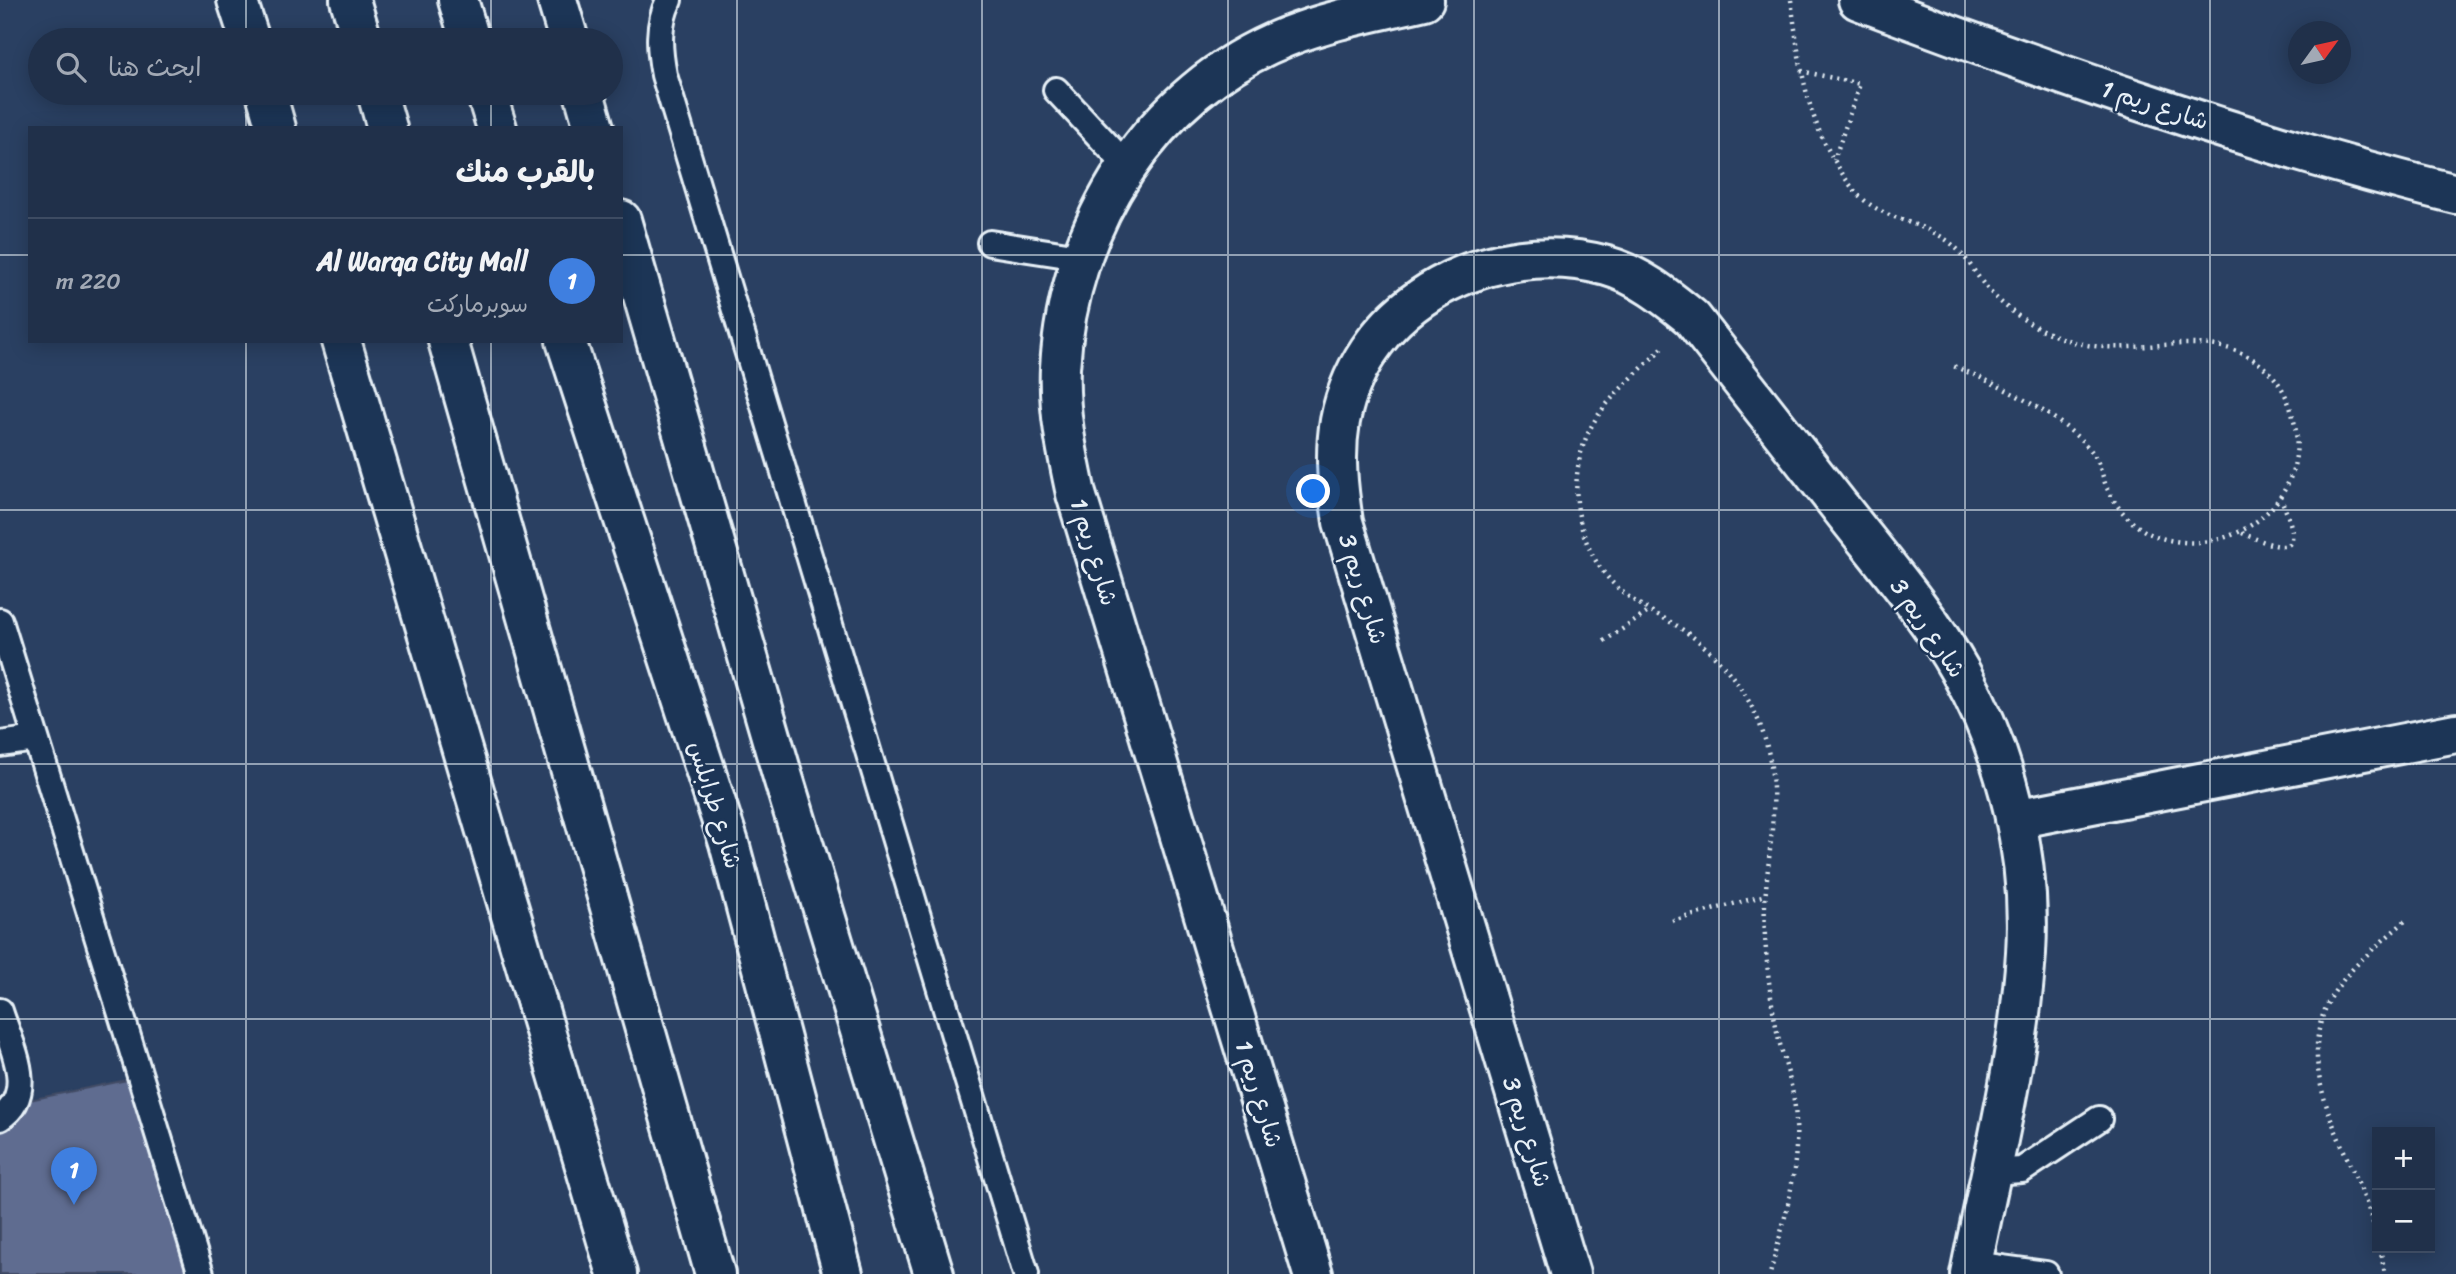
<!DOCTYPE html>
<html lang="ar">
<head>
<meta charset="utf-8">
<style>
  :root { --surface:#20304a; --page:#2d3c54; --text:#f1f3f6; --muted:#a2a9b5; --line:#3d4b62; --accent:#e69b98 }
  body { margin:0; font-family:Sriracha,"Playpen Sans Arabic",sans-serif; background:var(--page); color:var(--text); direction:rtl }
  .controls { position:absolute; right:21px; bottom:21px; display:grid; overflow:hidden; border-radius:0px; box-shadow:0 4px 18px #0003 }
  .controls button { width:63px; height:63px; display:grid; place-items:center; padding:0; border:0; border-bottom:2px solid var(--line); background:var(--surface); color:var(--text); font:35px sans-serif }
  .compass { position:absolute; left:2288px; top:21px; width:63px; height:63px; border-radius:50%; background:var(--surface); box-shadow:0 4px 18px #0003; rotate:57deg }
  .you { position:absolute; left:1314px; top:492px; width:24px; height:24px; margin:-18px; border:5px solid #fff; border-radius:50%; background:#1a73e8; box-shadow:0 0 0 10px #1a73e833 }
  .badge { display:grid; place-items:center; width:46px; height:46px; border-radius:50%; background:var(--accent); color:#fff; font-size:23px; font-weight:700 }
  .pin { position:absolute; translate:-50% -58px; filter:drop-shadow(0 2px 4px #0008) }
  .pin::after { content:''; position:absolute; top:37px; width:24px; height:21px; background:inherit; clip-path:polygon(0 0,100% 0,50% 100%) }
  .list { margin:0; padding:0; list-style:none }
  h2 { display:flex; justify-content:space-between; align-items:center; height:91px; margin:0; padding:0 28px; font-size:30px }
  h2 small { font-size:23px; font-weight:400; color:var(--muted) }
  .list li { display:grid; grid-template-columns:46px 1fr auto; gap:21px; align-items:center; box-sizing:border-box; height:126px; padding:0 28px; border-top:2px solid var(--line) }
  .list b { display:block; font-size:26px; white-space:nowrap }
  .list p { margin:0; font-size:23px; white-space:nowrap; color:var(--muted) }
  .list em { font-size:23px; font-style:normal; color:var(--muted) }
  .icon { flex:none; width:38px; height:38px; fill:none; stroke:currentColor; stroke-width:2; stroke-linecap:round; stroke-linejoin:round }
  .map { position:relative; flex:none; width:2456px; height:1274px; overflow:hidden; direction:ltr }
  .search { position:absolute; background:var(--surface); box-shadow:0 4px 18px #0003; left:28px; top:28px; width:595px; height:77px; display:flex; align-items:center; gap:18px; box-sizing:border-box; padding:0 24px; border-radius:38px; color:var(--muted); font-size:26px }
  .panel { position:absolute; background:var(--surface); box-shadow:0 4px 18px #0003; left:28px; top:126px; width:595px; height:217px; border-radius:0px; direction:rtl }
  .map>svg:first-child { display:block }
</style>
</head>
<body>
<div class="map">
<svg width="2456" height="1274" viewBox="0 0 2456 1274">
  <rect width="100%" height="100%" fill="#2a4062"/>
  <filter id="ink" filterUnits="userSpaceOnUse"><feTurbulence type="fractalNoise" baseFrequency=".0143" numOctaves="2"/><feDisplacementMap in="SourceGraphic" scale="14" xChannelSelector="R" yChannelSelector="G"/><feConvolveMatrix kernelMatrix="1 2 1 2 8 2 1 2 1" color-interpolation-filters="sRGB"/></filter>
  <g filter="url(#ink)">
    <path fill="#5e6c90" stroke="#424c65" stroke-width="2" d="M132,1079l58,195h-190v-168z"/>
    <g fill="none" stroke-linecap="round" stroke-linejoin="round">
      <defs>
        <path id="service" d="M669,0c-12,25 -10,49 -5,75l362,1199
          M1056,90l70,75
          M990,243l90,14
          M0,621l201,653
          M0,744l36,-5
          M0,1011c11,35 38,82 0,107
          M1990,1172l32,-2 77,-51
          M1972,1264l74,10"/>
        <path id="minor" d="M1858,0c196,74 395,144 598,194
          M2015,819l441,-86
          M1313,1274l-237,-780c-9,-42 -18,-84 -16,-126 8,-142 91,-277 226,-331 45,-18 92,-26 138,-37
          M1570,1274l-227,-752c-5,-34 -9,-66 -3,-101 23,-121 153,-186 267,-155 32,9 59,31 85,52 50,63 99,126 148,189 41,53 87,105 120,164 47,83 72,187 66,282 -7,108 -35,215 -56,321"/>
        <path id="motorway" d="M237,0l13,40
          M350,0l12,40
          M458,0l12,40
          M557,0l12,40
          M266,93l10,35
          M377,93l10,35
          M486,93l11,35
          M584,93l10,35
          M621,220l161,554 152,500
          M341,341l276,933
          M448,341l267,933
          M566,341l163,502 114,431"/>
      </defs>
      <use href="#service" stroke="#e8f1f8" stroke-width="30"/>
      <use href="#minor" stroke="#e8f1f8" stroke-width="44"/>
      <use href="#motorway" stroke="#e8f1f8" stroke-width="44"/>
      <path stroke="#e8f1f8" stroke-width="4.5" stroke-dasharray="2 5" stroke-linecap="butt" d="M1791,0c8,57 13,110 43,160 11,18 21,36 40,47 26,16 60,19 82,41 12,11 20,27 30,39 25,29 63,51 101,58 62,11 133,-23 183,28 12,12 19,28 23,44 22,81 -59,145 -135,120 -24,-8 -42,-29 -52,-51 -5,-14 -7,-27 -18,-39 -37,-38 -89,-62 -137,-82
        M1801,71l59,13 -26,76
        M1662,348c-21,22 -48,44 -65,69 -37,56 -23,141 32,180 17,13 37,21 54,33 35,23 67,63 80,103 24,73 -2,131 2,204 2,29 5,60 11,89 5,28 16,54 19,82 6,61 -10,108 -25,166
        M2242,533c48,21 63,21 39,-34
        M1604,641l46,-30
        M1672,921l94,-26
        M2377,1237c-19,-81 -99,-172 -37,-253 18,-24 43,-43 65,-63
        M2380,1248l5,26"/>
      <use href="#service" stroke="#1d3557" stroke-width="24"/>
      <use href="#minor" stroke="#1d3557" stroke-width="38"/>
      <use href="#motorway" stroke="#1d3557" stroke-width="38"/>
    </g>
  </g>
  <path fill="none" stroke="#e8f1f8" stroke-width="2" stroke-opacity="0.55" d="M246,0v40M491,0v40M737,0v1274M982,0v1274M1228,0v1274M1474,0v1274M1719,0v1274M1965,0v1274M2210,0v1274M246,93v35M491,93v35M0,255h30M621,255h1835M246,341v933M491,341v933M0,510h2456M0,764h2456M0,1019h2456"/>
  <g text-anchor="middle" stroke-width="5" stroke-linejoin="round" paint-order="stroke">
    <g font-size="24" fill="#e8f1f8" stroke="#1d3557">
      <text transform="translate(2155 105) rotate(18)" y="8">شارع ريم 1</text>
      <text transform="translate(1094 552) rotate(73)" y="8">شارع ريم 1</text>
      <text transform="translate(1363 589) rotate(73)" y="8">شارع ريم 3</text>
      <text transform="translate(1928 628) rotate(56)" y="8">شارع ريم 3</text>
      <text transform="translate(715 805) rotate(73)" y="8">شارع طرابلس</text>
      <text transform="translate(1259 1094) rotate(73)" y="8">شارع ريم 1</text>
      <text transform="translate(1527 1132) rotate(73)" y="8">شارع ريم 3</text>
    </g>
  </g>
</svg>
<div class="controls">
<button>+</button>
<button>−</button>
</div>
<svg class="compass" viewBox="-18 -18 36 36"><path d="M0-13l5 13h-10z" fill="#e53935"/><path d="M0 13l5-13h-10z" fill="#a2a9b5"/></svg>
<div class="you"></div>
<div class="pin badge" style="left:74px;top:1205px;background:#3f7fe0">1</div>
<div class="search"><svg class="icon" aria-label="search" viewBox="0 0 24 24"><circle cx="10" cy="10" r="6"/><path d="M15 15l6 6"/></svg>ابحث هنا</div>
<section class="panel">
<h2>بالقرب منك<small></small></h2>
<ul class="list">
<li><span class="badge" style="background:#3f7fe0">1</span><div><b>Al Warqa City Mall</b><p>سوبرماركت</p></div><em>220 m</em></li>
</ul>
</section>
</div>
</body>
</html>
